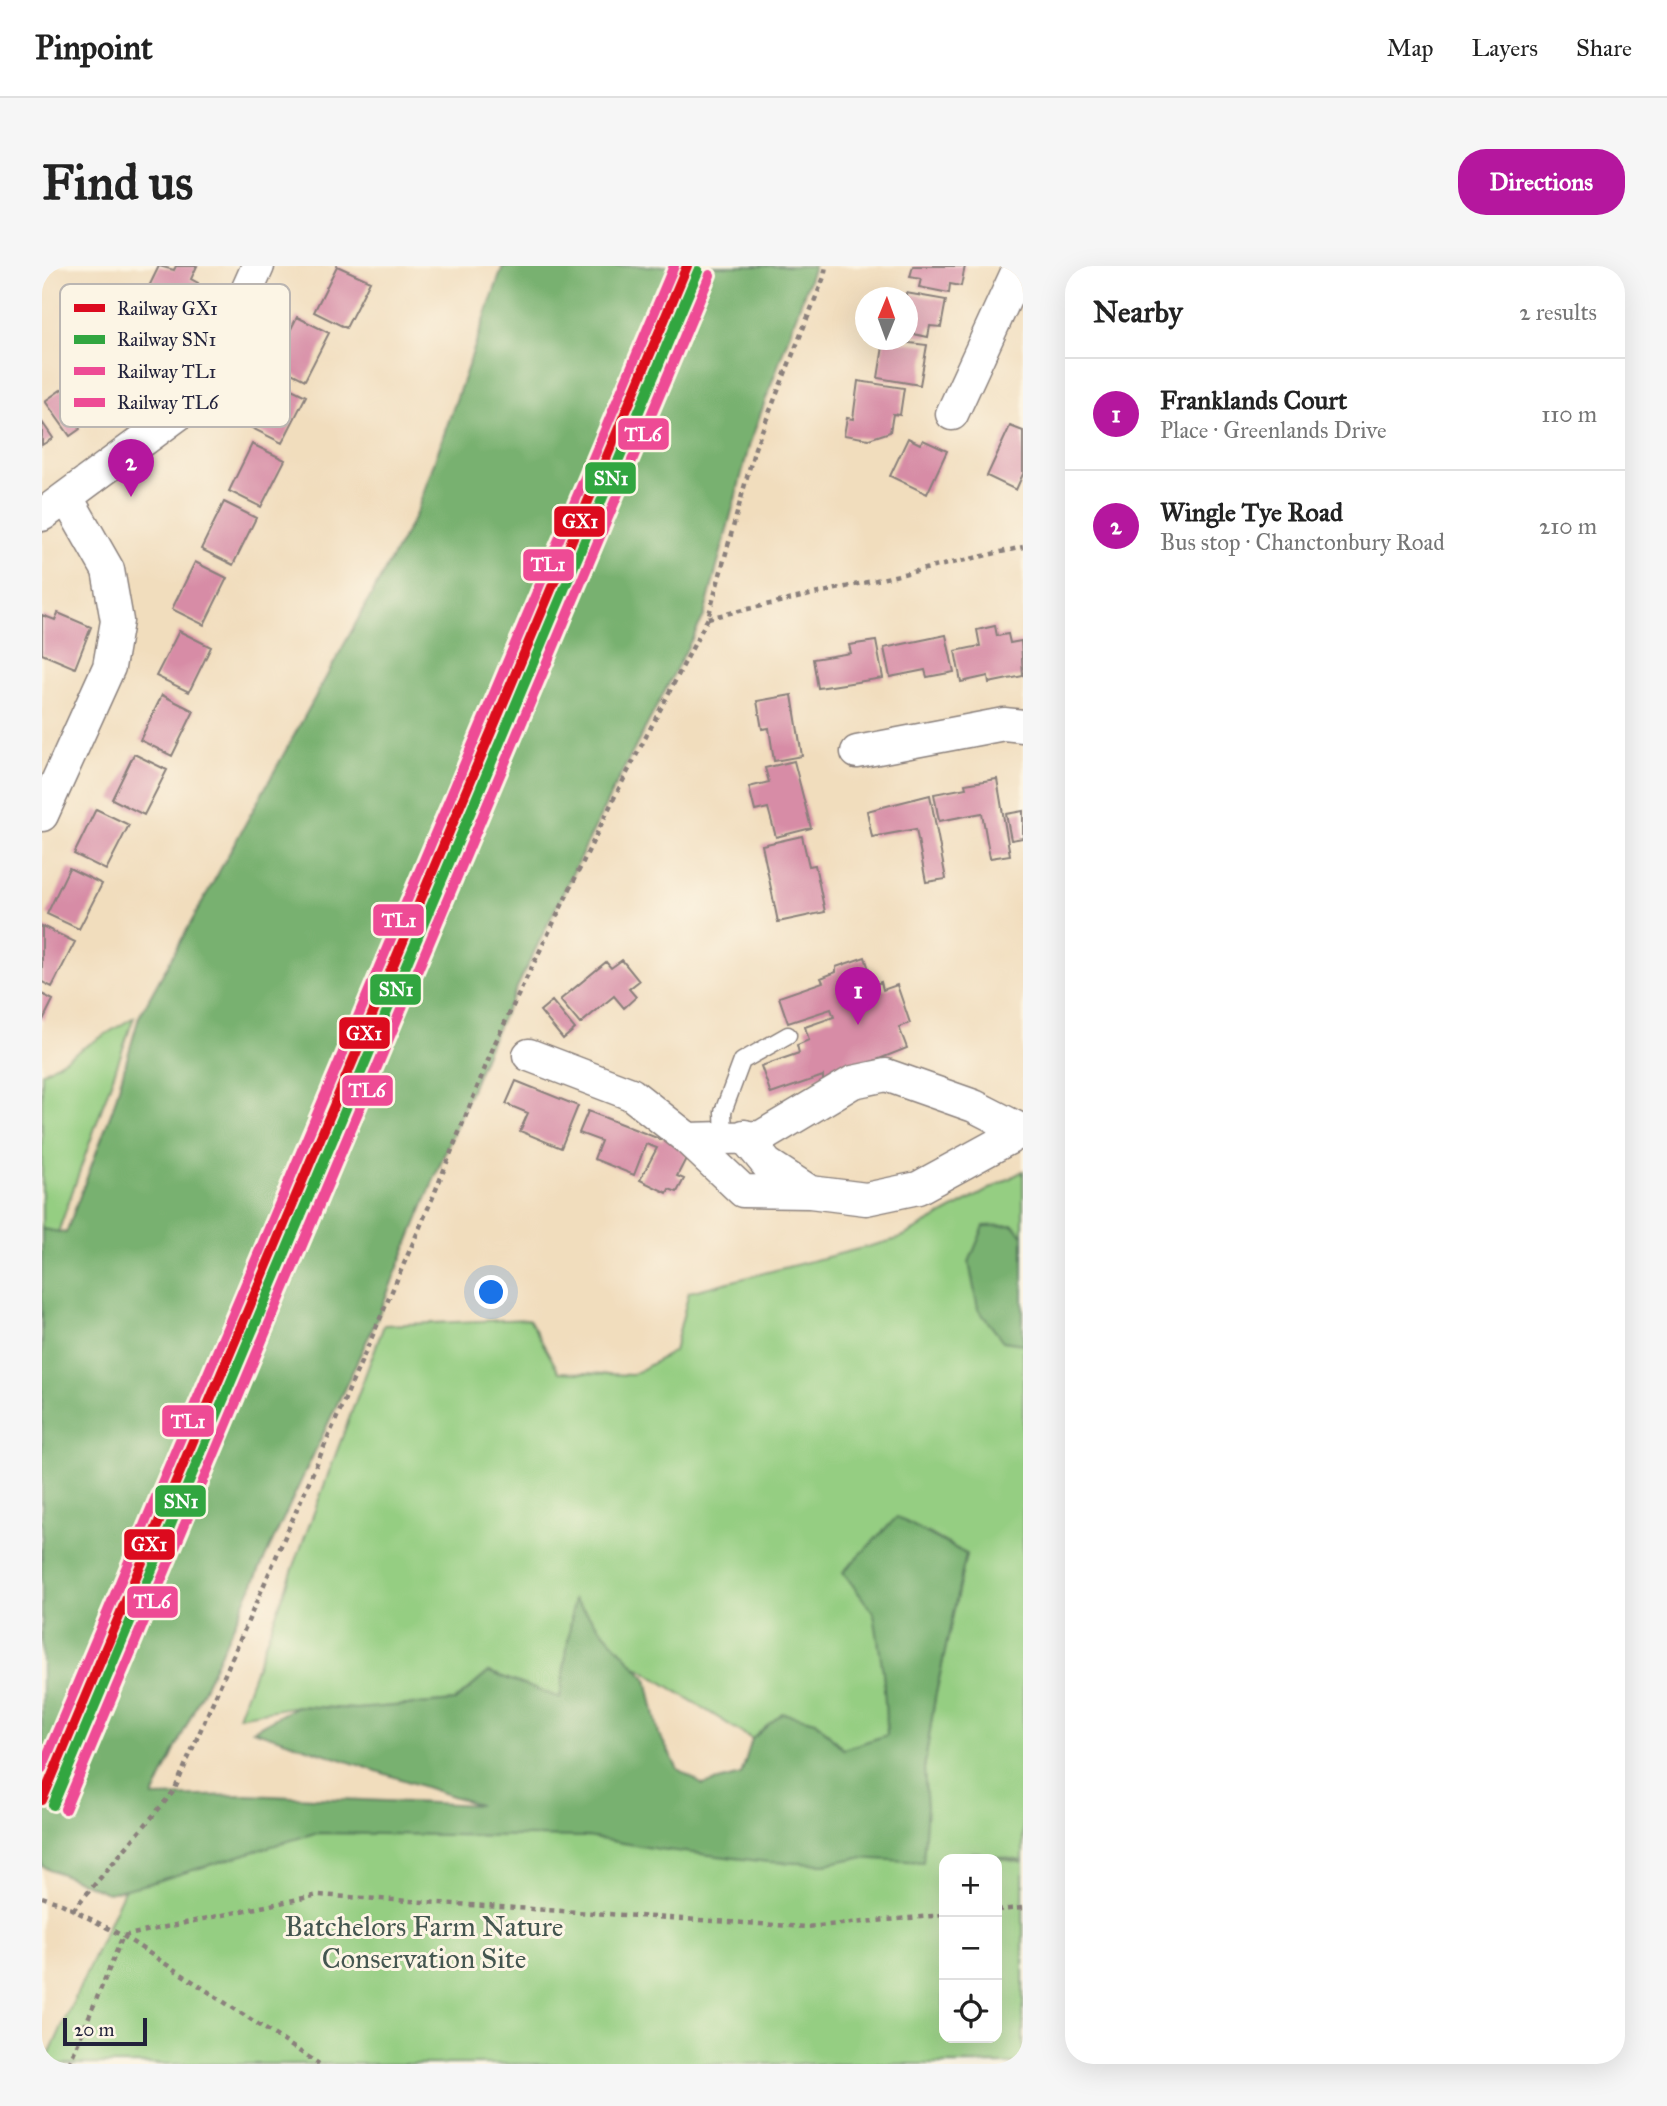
<!DOCTYPE html>
<html lang="en">
<head>
<meta charset="utf-8">
<style>
  :root { --surface:#fff; --page:#f6f6f6; --text:#222; --muted:#767676; --line:#e0e0e0; --accent:#b5179e }
  body { margin:0; font-family:"IM FELL Great Primer",serif; background:var(--page); color:var(--text) }
  .controls { position:absolute; right:21px; bottom:21px; display:grid; overflow:hidden; border-radius:14px; box-shadow:0 7px 28px #0002 }
  .controls button { width:63px; height:63px; display:grid; place-items:center; padding:0; border:0; border-bottom:2px solid var(--line); background:var(--surface); color:var(--text); font:35px sans-serif }
  .compass { position:absolute; left:813px; top:21px; width:63px; height:63px; border-radius:50%; background:var(--surface); box-shadow:0 7px 28px #0002; rotate:1deg }
  .scale { position:absolute; left:21px; bottom:18px; width:84px; box-sizing:border-box; padding-left:7px; border:4px solid #22223b; border-top:0; font-size:19px; line-height:24px; white-space:nowrap; color:#22223b; -webkit-text-stroke:5px #fcf5e5; paint-order:stroke }
  .you { position:absolute; left:450px; top:1027px; width:24px; height:24px; margin:-18px; border:5px solid #fff; border-radius:50%; background:#1a73e8; box-shadow:0 0 0 10px #1a73e833 }
  .badge { display:grid; place-items:center; width:46px; height:46px; border-radius:50%; background:var(--accent); color:#fff; font-size:23px; font-weight:700 }
  .pin { position:absolute; translate:-50% -58px; filter:drop-shadow(0 2px 4px #0008) }
  .pin::after { content:''; position:absolute; top:37px; width:24px; height:21px; background:inherit; clip-path:polygon(0 0,100% 0,50% 100%) }
  .list { margin:0; padding:0; list-style:none }
  h2 { display:flex; justify-content:space-between; align-items:center; height:91px; margin:0; padding:0 28px; font-size:30px }
  h2 small { font-size:23px; font-weight:400; color:var(--muted) }
  .list li { display:grid; grid-template-columns:46px 1fr auto; gap:21px; align-items:center; box-sizing:border-box; height:112px; padding:0 28px; border-top:2px solid var(--line) }
  .list b { display:block; font-size:26px; white-space:nowrap }
  .list p { margin:0; font-size:23px; white-space:nowrap; color:var(--muted) }
  .list em { font-size:23px; font-style:normal; color:var(--muted) }
  .icon { flex:none; width:38px; height:38px; fill:none; stroke:currentColor; stroke-width:2; stroke-linecap:round; stroke-linejoin:round }
  .map { position:relative; flex:none; width:981px; height:1798px; overflow:hidden; border-radius:28px }
  header { display:flex; align-items:center; gap:42px; box-sizing:border-box; height:98px; padding:0 35px; background:var(--surface); border-bottom:2px solid var(--line) }
  header strong { font-size:33px }
  nav { display:flex; gap:38px; margin-inline-start:auto; font-size:24px }
  .intro { display:flex; align-items:center; justify-content:space-between; box-sizing:border-box; height:168px; padding:0 42px }
  h1 { margin:0; font-size:49px }
  .button { padding:18px 32px; border-radius:28px; background:var(--accent); color:#fff; font-size:24px; font-weight:700 }
  main { display:flex; gap:42px; padding:0 42px }
  aside { flex:1; background:var(--surface); border-radius:28px; box-shadow:0 7px 28px #0002 }
  .map>svg:first-child { display:block }
</style>
</head>
<body>
<header>
<strong>Pinpoint</strong>
<nav><a>Map</a><a>Layers</a><a>Share</a></nav>
</header>
<div class="intro"><h1>Find us</h1><a class="button">Directions</a></div>
<main>
<div class="map">
<svg width="981" height="1798" viewBox="0 0 981 1798">
  <rect width="100%" height="100%" fill="#fcf5e5"/>
  <filter id="ink" filterUnits="userSpaceOnUse"><feTurbulence type="fractalNoise" baseFrequency=".0143" numOctaves="2"/><feDisplacementMap in="SourceGraphic" scale="14" xChannelSelector="R" yChannelSelector="G"/><feConvolveMatrix kernelMatrix="1 2 1 2 8 2 1 2 1" color-interpolation-filters="sRGB"/></filter>
  <filter id="wash" filterUnits="userSpaceOnUse"><feTurbulence type="fractalNoise" baseFrequency=".00686" numOctaves="4" result="noise"/><feDisplacementMap in="SourceGraphic" scale="28" xChannelSelector="R" yChannelSelector="G"/><feGaussianBlur stdDeviation="1.57" result="paint"/><feColorMatrix in="noise" values="0 0 0 0 0 0 0 0 0 0 0 0 0 0 0 0 0 1.4 0 .05"/><feComposite in="paint" operator="in"/></filter>
  <g filter="url(#wash)">
    <rect width="100%" height="100%" fill="#f1ddbd"/>
    <path fill="#95ce82" stroke="#5c785e" stroke-width="2" fill-rule="evenodd" d="M92,751l-92,261v-205z
      M981,905v690l-53,-9 53,11v201h-978l88,-194 179,-51 601,22 -286,-181 -53,-60 -14,99 -71,-27 -34,29 -99,8 -59,-3 -59,10 146,-391 145,-6 30,53 73,3 42,-24 15,-59 209,-53zM887,1267l37,21 -31,144 -20,131zM902,1593h53v179h-53z"/>
    <path fill="#78b170" stroke="#4d6a56" stroke-width="2" d="M461,0h311l-64,177 -46,173 -91,174 -123,253 -114,278 -223,476 93,-2 233,10 -226,-75 44,-24 59,3 99,-8 34,-29 71,26 14,-99 73,80 12,55 19,35 25,16 38,-10 11,-36 30,-26 34,8 27,28 44,-14 -4,-63 -9,-58 -31,-42 54,-55 69,37 -31,144 -11,71 3,38 -4,55 -67,-4 -31,6 -57,-2 -110,-13 -71,-12 -272,-4 -168,51 -39,9 -66,-27v-637l24,4 47,-125 26,-91 277,-503z
      M971,959l10,10v109l-20,-3 -25,-32 -9,-47 15,-36z"/>
    <g id="blocks">
      <path fill="#d78ca6" d="M117,0l15,4 2,-4h21l-6,13 7,4 -4,8 -5,-2 -13,26 5,3 -6,12 -38,-19z
        M295,0l33,15 -24,47 -32,-16z
        M871,0h52l-4,20 -11,-2 -1,9 -30,-6 2,-8 -11,-2z
        M864,27l40,7 -5,27 -11,-1 -2,11 -20,-4z
        M255,51l32,16 -24,47 -32,-16z
        M842,74l43,5 -7,40 -42,-7z
        M46,105l24,34 -9,7 -4,-5 -22,16 3,6 -10,7 -25,-35z
        M231,114l33,16 -24,47 -32,-16z
        M816,115l46,7 -4,27 -7,-1 -3,18 -21,7 -25,-4 3,-17 6,1z
        M0,156l11,16 -11,7z
        M968,160l13,5v43l-7,16 -29,-14z
        M866,172l12,6 3,-4 24,11 -20,43 -37,-18z
        M210,178l33,16 -24,47 -32,-16z
        M182,236l32,16 -23,47 -32,-16z
        M153,296l32,16 -23,47 -32,-16z
        M16,347l33,14 -16,41 -33,-14v-39l13,5z
        M953,360l2,10 11,-2 2,9 11,-2 2,35 -34,7 -1,-7 -27,6 -6,-31 25,-5 -3,-16z
        M137,365l32,16 -22,45 -33,-16z
        M904,369l8,37 -27,5 -2,-7 -35,7 -6,-29z
        M834,375l7,37 -65,10 -5,-29 38,-6 -2,-8z
        M120,429l32,16 -22,45 -32,-16z
        M750,429l10,61 -28,5 -5,-33 -7,1 -5,-28z
        M92,488l33,16 -23,45 -32,-16z
        M752,495l17,67 -35,9 -8,-29 -13,3 -6,-24 20,-5 -4,-14z
        M955,513l13,76 -20,3 -8,-45 -43,8 -5,-27 32,-6 -1,-4z
        M888,529l16,84 -20,3 -10,-53 -44,8 -5,-26z
        M54,543l33,16 -23,45 -32,-16z
        M981,545v27l-12,2 -5,-26z
        M760,570l7,30 6,-1 10,47 -47,10 -16,-77z
        M27,602l33,16 -23,45 -32,-15z
        M0,660l33,16 -23,45 -10,-5z
        M823,691l9,28 7,-3 2,8 14,-5 13,38 -11,4 8,21 -84,33v-5l-52,18 -10,-28 38,-13 -2,-8 12,-5 -4,-13 29,-10 -3,-8 -43,14 -9,-26 44,-15 -2,-4 15,-6v-5z
        M580,694l17,21 -10,8 7,8 -12,11 -10,-12 -34,28 -20,-24 46,-38 5,6z
        M0,728l11,6 -11,22z
        M510,735l23,28 -12,10 -23,-28z
        M474,815l62,25 -17,42 -41,-17 8,-18 -22,-9z
        M546,845l74,29 3,-5 26,14 -14,27 7,3 -7,13 -8,-3 -2,4 -27,-13 17,-32 -11,-4 -12,31 -40,-16 7,-18 -22,-8z"/>
    </g>
  </g>
  <g filter="url(#ink)">
    <use href="#blocks" fill-opacity="0" stroke="#8a807c" stroke-width="2"/>
    <g fill="none" stroke-linecap="round" stroke-linejoin="round">
      <defs>
        <path id="service" d="M682,871l-1,-25 19,-51 46,-26"/>
        <path id="minor" d="M910,148l68,-148
          M0,249l138,-102 27,-32 51,-115
          M815,486l147,-28 19,2
          M0,549l67,-148 8,-46 -9,-51 -41,-72
          M487,789l102,39 57,45 55,52 67,1 56,7 52,-11 104,-57
          M702,870l23,28 43,28
          M646,873l73,-2 92,-55 33,-7 88,31 49,25"/>
      </defs>
      <use href="#service" stroke="#8a807c" stroke-width="19"/>
      <use href="#minor" stroke="#8a807c" stroke-width="35"/>
      <path stroke="#8a807c" stroke-width="4.5" stroke-dasharray="5 5" stroke-linecap="butt" d="M666,352l315,-71
        M0,1631l20,7 61,32 196,128
        M31,1644l101,-119 259,-594 62,-154 120,-247 93,-178 47,-170 69,-171 2,-11
        M955,1644l26,-2
        M27,1798l54,-128 195,-41 488,32 138,-12"/>
      <use href="#service" stroke="#fff" stroke-width="16"/>
      <use href="#minor" stroke="#fff" stroke-width="32"/>
      <defs>
        <path id="rail-1" d="M0,1534l645,-1534"/>
        <path id="rail-2" d="M11,1539l645,-1534"/>
        <path id="rail-3" d="M0,1502l632,-1502"/>
        <path id="rail-4" d="M23,1543l645,-1534"/>
      </defs>
      <use href="#rail-1" stroke="#fcf5e5" stroke-width="16"/>
      <use href="#rail-2" stroke="#fcf5e5" stroke-width="16"/>
      <use href="#rail-3" stroke="#fcf5e5" stroke-width="16"/>
      <use href="#rail-4" stroke="#fcf5e5" stroke-width="16"/>
      <use href="#rail-1" stroke="#dc0a1e" stroke-width="10"/>
      <use href="#rail-2" stroke="#31a640" stroke-width="10"/>
      <use href="#rail-3" stroke="#ee4b95" stroke-width="10"/>
      <use href="#rail-4" stroke="#ee4b95" stroke-width="10"/>
    </g>
  </g>
  <g text-anchor="middle" stroke-width="6" stroke-linejoin="round" paint-order="stroke">
    <g font-size="28" fill="#445650" stroke="#fcf5e5">
      <text x="382" y="1670">Batchelors Farm Nature<tspan x="382" dy="32">Conservation Site</tspan></text>
    </g>
  </g>
  <rect x="18" y="18" width="230" height="143" rx="10" fill="#fcf5e5" stroke="#bbb6b2" stroke-width="2"/>
  <rect x="32" y="38" width="31" height="8" fill="#dc0a1e"/>
  <rect x="32" y="69" width="31" height="9" fill="#31a640"/>
  <rect x="32" y="101" width="31" height="8" fill="#ee4b95"/>
  <rect x="32" y="132" width="31" height="9" fill="#ee4b95"/>
  <g font-size="19" fill="#22223b">
    <text x="75" y="49">Railway GX1</text>
    <text x="75" y="80">Railway SN1</text>
    <text x="75" y="112">Railway TL1</text>
    <text x="75" y="143">Railway TL6</text>
  </g>
  <g stroke="#fcf5e5" stroke-width="2.5">
    <rect x="575" y="151" width="53" height="34" rx="7" fill="#ee4b95"/>
    <rect x="542" y="195" width="53" height="34" rx="7" fill="#31a640"/>
    <rect x="511" y="239" width="53" height="33" rx="7" fill="#dc0a1e"/>
    <rect x="480" y="282" width="53" height="34" rx="7" fill="#ee4b95"/>
    <rect x="330" y="637" width="53" height="34" rx="7" fill="#ee4b95"/>
    <rect x="327" y="707" width="53" height="33" rx="7" fill="#31a640"/>
    <rect x="296" y="750" width="53" height="34" rx="7" fill="#dc0a1e"/>
    <rect x="299" y="808" width="53" height="33" rx="7" fill="#ee4b95"/>
    <rect x="119" y="1138" width="54" height="34" rx="7" fill="#ee4b95"/>
    <rect x="112" y="1218" width="53" height="34" rx="7" fill="#31a640"/>
    <rect x="81" y="1262" width="53" height="33" rx="7" fill="#dc0a1e"/>
    <rect x="84" y="1319" width="53" height="34" rx="7" fill="#ee4b95"/>
  </g>
  <g font-size="19" text-anchor="middle" font-weight="bold" fill="#fff">
    <text x="601" y="175">TL6</text>
    <text x="569" y="219">SN1</text>
    <text x="538" y="262">GX1</text>
    <text x="506" y="305">TL1</text>
    <text x="357" y="661">TL1</text>
    <text x="354" y="730">SN1</text>
    <text x="322" y="774">GX1</text>
    <text x="325" y="831">TL6</text>
    <text x="146" y="1162">TL1</text>
    <text x="139" y="1242">SN1</text>
    <text x="107" y="1285">GX1</text>
    <text x="110" y="1342">TL6</text>
  </g>
</svg>
<div class="controls">
<button>+</button>
<button>−</button>
<button><svg class="icon" aria-label="locate" viewBox="0 0 24 24"><circle cx="12" cy="12" r="6"/><path d="M12 2v4M12 18v4M2 12h4M18 12h4"/></svg></button>
</div>
<svg class="compass" viewBox="-18 -18 36 36"><path d="M0-13l5 13h-10z" fill="#e53935"/><path d="M0 13l5-13h-10z" fill="#767676"/></svg>
<div class="scale">20 m</div>
<div class="you"></div>
<div class="pin badge" style="left:816px;top:759px">1</div>
<div class="pin badge" style="left:89px;top:231px">2</div>
</div>
<aside>
<h2>Nearby<small>2 results</small></h2>
<ul class="list">
<li><span class="badge">1</span><div><b>Franklands Court</b><p>Place · Greenlands Drive</p></div><em>110 m</em></li>
<li><span class="badge">2</span><div><b>Wingle Tye Road</b><p>Bus stop · Chanctonbury Road</p></div><em>210 m</em></li>
</ul>
</aside>
</main>
</body>
</html>
